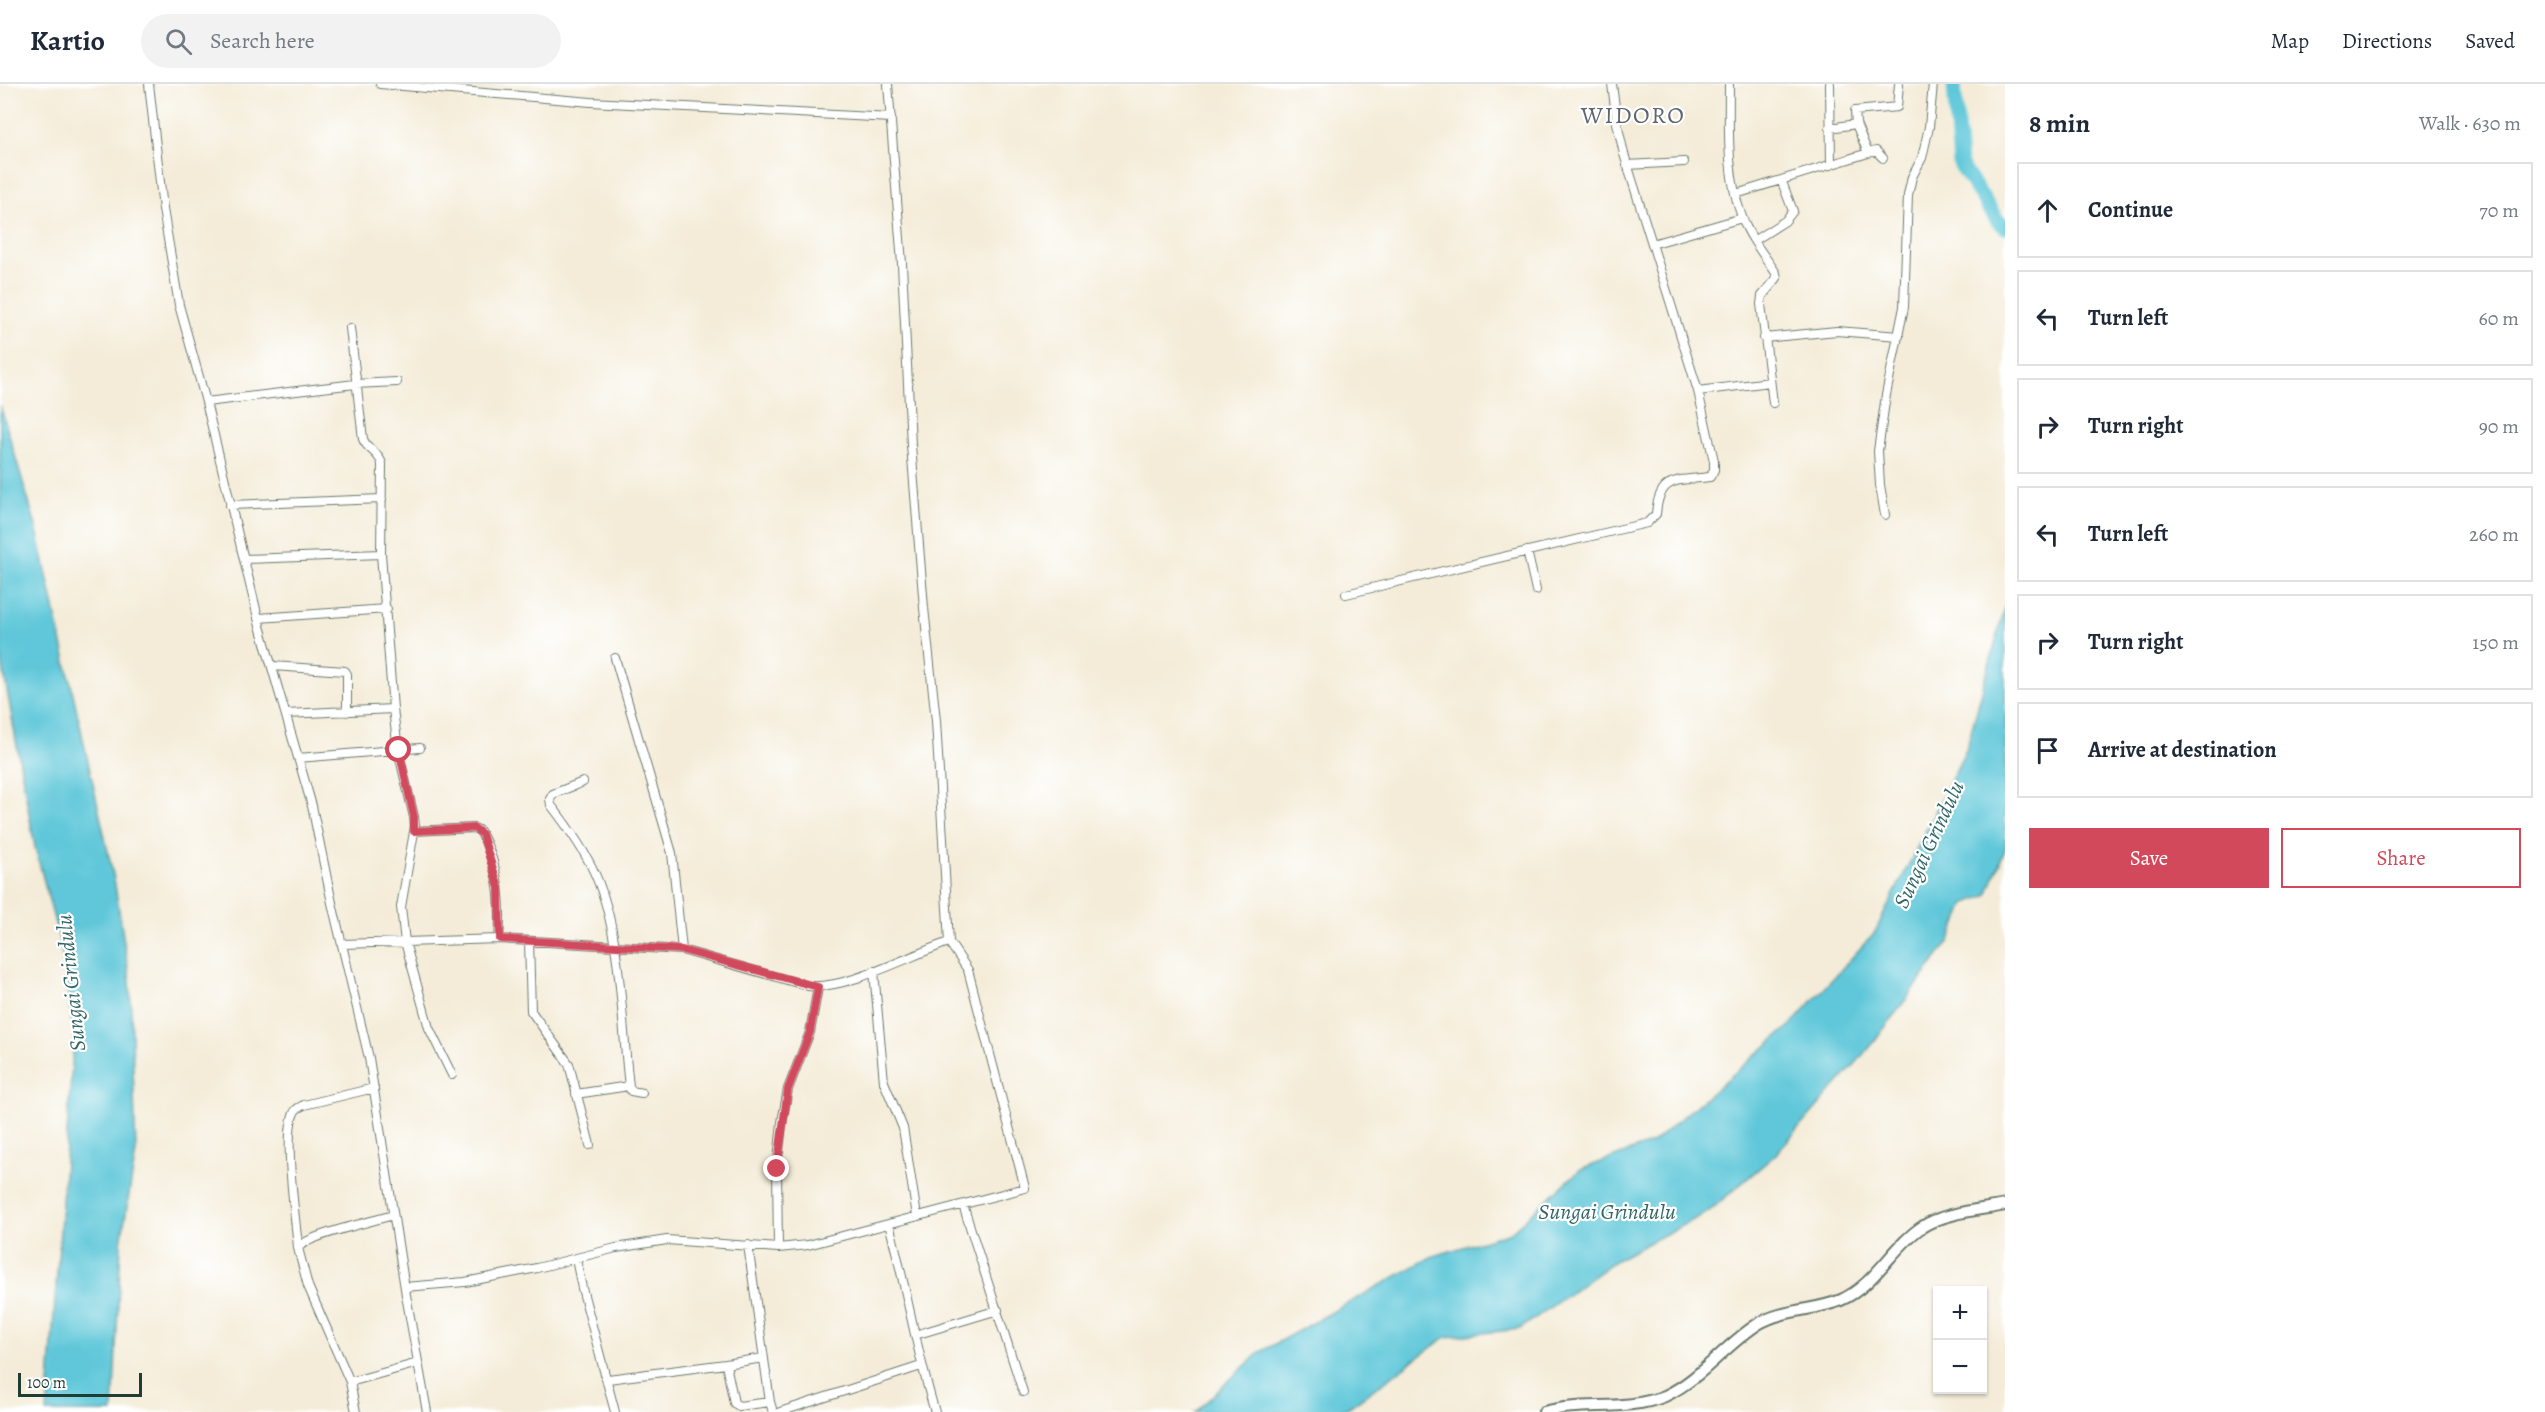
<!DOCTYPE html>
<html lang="en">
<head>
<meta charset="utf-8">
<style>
  :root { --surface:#fff; --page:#f2f2f3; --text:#1f2937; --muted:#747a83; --line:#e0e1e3; --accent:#d1495b }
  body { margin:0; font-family:Alegreya,serif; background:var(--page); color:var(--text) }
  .controls { position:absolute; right:18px; bottom:18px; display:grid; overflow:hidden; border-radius:0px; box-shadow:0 2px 4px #0004 }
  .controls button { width:54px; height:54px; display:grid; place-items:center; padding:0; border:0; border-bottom:2px solid var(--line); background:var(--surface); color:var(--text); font:30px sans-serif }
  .scale { position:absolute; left:18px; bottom:15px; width:124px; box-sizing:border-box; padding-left:6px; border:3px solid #1f3d34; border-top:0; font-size:16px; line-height:21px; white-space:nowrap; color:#1f3d34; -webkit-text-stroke:4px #fff; paint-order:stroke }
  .stop { position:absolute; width:18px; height:18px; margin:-14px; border:4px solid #d1495b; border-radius:50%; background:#fff }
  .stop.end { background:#d1495b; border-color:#fff; box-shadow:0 2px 6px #0008 }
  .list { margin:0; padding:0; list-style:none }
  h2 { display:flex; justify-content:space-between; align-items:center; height:78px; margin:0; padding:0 24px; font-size:26px }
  h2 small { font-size:20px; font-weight:400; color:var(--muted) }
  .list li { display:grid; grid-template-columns:39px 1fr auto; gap:18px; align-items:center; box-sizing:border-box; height:96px; margin:0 12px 12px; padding:0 12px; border:2px solid var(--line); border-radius:0px }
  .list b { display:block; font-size:22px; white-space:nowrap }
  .list em { font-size:20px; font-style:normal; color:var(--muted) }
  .actions { display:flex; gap:12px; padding:18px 24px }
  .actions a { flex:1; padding:14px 0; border:2px solid var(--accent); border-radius:0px; text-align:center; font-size:21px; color:var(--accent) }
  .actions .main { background:var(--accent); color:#fff }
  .icon { flex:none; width:33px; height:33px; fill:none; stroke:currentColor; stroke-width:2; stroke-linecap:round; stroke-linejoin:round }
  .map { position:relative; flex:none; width:2005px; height:1328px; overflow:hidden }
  header { display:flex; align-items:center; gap:36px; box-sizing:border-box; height:84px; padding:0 30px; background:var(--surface); border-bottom:2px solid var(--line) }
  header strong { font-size:28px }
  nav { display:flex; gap:33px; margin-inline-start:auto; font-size:21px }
  .search { width:420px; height:54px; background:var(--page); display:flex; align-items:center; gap:15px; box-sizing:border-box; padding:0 21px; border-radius:33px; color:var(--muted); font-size:22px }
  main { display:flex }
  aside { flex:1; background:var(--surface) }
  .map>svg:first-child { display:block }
</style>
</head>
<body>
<header>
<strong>Kartio</strong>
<div class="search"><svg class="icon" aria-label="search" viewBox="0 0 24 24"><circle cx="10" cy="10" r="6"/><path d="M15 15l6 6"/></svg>Search here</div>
<nav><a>Map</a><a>Directions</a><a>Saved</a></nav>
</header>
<main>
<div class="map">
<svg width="2005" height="1328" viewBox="0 0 2005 1328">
  <rect width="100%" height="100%" fill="#fff"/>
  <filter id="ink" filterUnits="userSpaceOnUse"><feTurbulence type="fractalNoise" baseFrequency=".0167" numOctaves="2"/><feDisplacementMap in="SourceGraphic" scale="12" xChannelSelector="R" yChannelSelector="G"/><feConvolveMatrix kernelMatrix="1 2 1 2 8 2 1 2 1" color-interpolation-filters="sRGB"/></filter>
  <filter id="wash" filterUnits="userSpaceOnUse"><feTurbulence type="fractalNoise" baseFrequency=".008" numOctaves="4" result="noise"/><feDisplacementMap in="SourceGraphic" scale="24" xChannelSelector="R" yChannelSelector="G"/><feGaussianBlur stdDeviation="1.35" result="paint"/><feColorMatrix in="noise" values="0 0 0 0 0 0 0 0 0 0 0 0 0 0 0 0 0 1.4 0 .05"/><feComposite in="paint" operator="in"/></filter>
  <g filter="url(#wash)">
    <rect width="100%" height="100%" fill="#f4ecd8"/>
    <path fill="#5ec7d9" stroke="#3e8286" stroke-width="1.5" d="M0,321l36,121 78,353 16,102 6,171 -15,91 -8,169h-66l27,-376 -13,-90 -26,-99 -35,-196z
      M2005,523v242l-18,46 -22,9 -16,38 -78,104 -96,109 -67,57 -92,48 -96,69 -74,8 -97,70 -12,5h-142l65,-60 171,-95 80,-25 69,-62 72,-27 138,-117 85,-94 91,-182z"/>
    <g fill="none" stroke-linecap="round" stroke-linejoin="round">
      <path stroke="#5ec7d9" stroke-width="15" d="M1954,0l6,80 37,56 8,7"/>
    </g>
  </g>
  <g filter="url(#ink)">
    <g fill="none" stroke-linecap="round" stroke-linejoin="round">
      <defs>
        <path id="street" d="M149,0l14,125 16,96 27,97 54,224 52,180 20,97 37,155 37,237 21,117
          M380,0l211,18 300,16
          M1729,0c0,43 -3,92 13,133 7,20 22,38 34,56l1,5 -15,18 -1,8 12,99
          M1830,0l1,81
          M1830,44l26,-4
          M1868,69l8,-2 7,7
          M1627,81l57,-3
          M1736,110l132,-41 -12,-29 -1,-13 42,-4 2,-23
          M1755,156l30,-19 8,-10 -11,-29
          M1652,160l90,-26
          M350,244l13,111c4,11 16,13 19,25l-1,90 12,155 5,41 16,67 1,9 -14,81 4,35 24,86 23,47
          M1764,254l73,-7 62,5
          M1698,307l72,-9
          M206,318l149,-18 42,-2
          M230,421l152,-6
          M1885,431l-5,-30 -2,-34 8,-56 18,-88 4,-112 4,-18 10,-19 7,-31 4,-43
          M1527,467l9,39
          M244,475l137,-5
          M1346,510l301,-71 9,-9c3,-39 22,-33 54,-37l4,-7v-9l-16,-70 -74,-237 -7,-31 -5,-39
          M259,534l128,-9
          M615,574l57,195 10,97
          M273,582l72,5 2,3v38
          M286,630l107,-5
          M298,674l122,-10
          M414,747l60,-3 6,3c19,33 22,72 19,108
          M529,857l2,70 38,53 21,81
          M342,860l157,-5 183,11 126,36c39,4 102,-31 141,-44
          M874,887l10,111 19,46 14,88
          M629,1002l2,5 11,2
          M576,1010l53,-8c-8,-66 -7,-152 -34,-212 -11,-25 -27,-47 -44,-69l-1,-6 3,-5 30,-12
          M963,1121l60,187
          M889,1140c17,62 27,126 46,188
          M748,1161l22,157 3,10
          M298,1164c-2,-28 -15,-113 -4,-135 2,-5 6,-6 10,-8l70,-17
          M778,1164l-1,-79 5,-47 6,-33 22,-57 8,-45
          M576,1175l6,29 33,124
          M405,1203l60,-5 72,-14 79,-20 51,-8 111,8 30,-3 217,-57 -57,-218 -19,-28 -13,-221 -12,-113 -13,-163 -9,-181 -14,-180
          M915,1251l83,-25
          M726,1280l37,-6
          M608,1295l118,-15 8,39 5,3 31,-4
          M350,1298l-42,-96 -10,-38c9,-13 77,-27 95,-33
          M356,1328l-6,-30 68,-19
          M780,1328l141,-46"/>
        <path id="secondary" d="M1544,1328c39,-11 82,0 121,-16 36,-17 60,-51 93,-72 25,-15 57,-13 83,-24 34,-15 52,-54 81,-73 20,-14 59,-17 83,-22"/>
      </defs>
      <use href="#street" stroke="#6a7a6d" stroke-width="10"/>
      <use href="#secondary" stroke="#6a7a6d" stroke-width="14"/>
      <use href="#street" stroke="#fff" stroke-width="8"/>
      <use href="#secondary" stroke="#fff" stroke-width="10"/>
    </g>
  </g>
  <g fill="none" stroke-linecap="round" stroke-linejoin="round" filter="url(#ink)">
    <path stroke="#d1495b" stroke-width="8" d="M399,666l15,67v14l60,-3 8,6 17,54 1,51 182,11 136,37 -8,45 -22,57 -11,80"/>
  </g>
  <g text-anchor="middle" stroke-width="4.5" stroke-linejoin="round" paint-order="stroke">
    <g font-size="22" font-style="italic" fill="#326666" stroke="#fff">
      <text transform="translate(1928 760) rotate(-65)" y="8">Sungai Grindulu</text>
      <text transform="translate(70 899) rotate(-96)" y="8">Sungai Grindulu</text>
      <text x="1607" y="1135">Sungai Grindulu</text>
    </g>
    <g font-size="24" letter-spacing="1.5" fill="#5e676e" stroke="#fff">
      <text x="1633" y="39">WIDORO</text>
    </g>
  </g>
</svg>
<div class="controls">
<button>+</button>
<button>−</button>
</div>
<div class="scale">100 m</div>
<div class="stop" style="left:399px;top:666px"></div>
<div class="stop end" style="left:777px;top:1085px"></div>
</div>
<aside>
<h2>8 min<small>Walk · 630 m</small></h2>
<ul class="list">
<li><svg class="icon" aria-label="ahead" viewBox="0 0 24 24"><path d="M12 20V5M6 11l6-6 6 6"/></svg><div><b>Continue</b></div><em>70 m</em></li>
<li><svg class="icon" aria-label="left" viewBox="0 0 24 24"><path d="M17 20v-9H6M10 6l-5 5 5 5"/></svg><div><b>Turn left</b></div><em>60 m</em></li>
<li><svg class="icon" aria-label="right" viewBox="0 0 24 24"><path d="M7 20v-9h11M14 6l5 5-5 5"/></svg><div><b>Turn right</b></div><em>90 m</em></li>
<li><svg class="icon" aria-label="left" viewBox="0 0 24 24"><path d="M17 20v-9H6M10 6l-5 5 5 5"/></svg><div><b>Turn left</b></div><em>260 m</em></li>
<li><svg class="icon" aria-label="right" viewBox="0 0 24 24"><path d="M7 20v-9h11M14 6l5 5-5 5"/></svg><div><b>Turn right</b></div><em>150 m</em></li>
<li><svg class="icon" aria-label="arrive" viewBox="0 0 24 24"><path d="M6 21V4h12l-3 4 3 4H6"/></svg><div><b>Arrive at destination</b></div></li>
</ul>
<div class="actions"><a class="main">Save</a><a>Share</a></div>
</aside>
</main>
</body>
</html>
